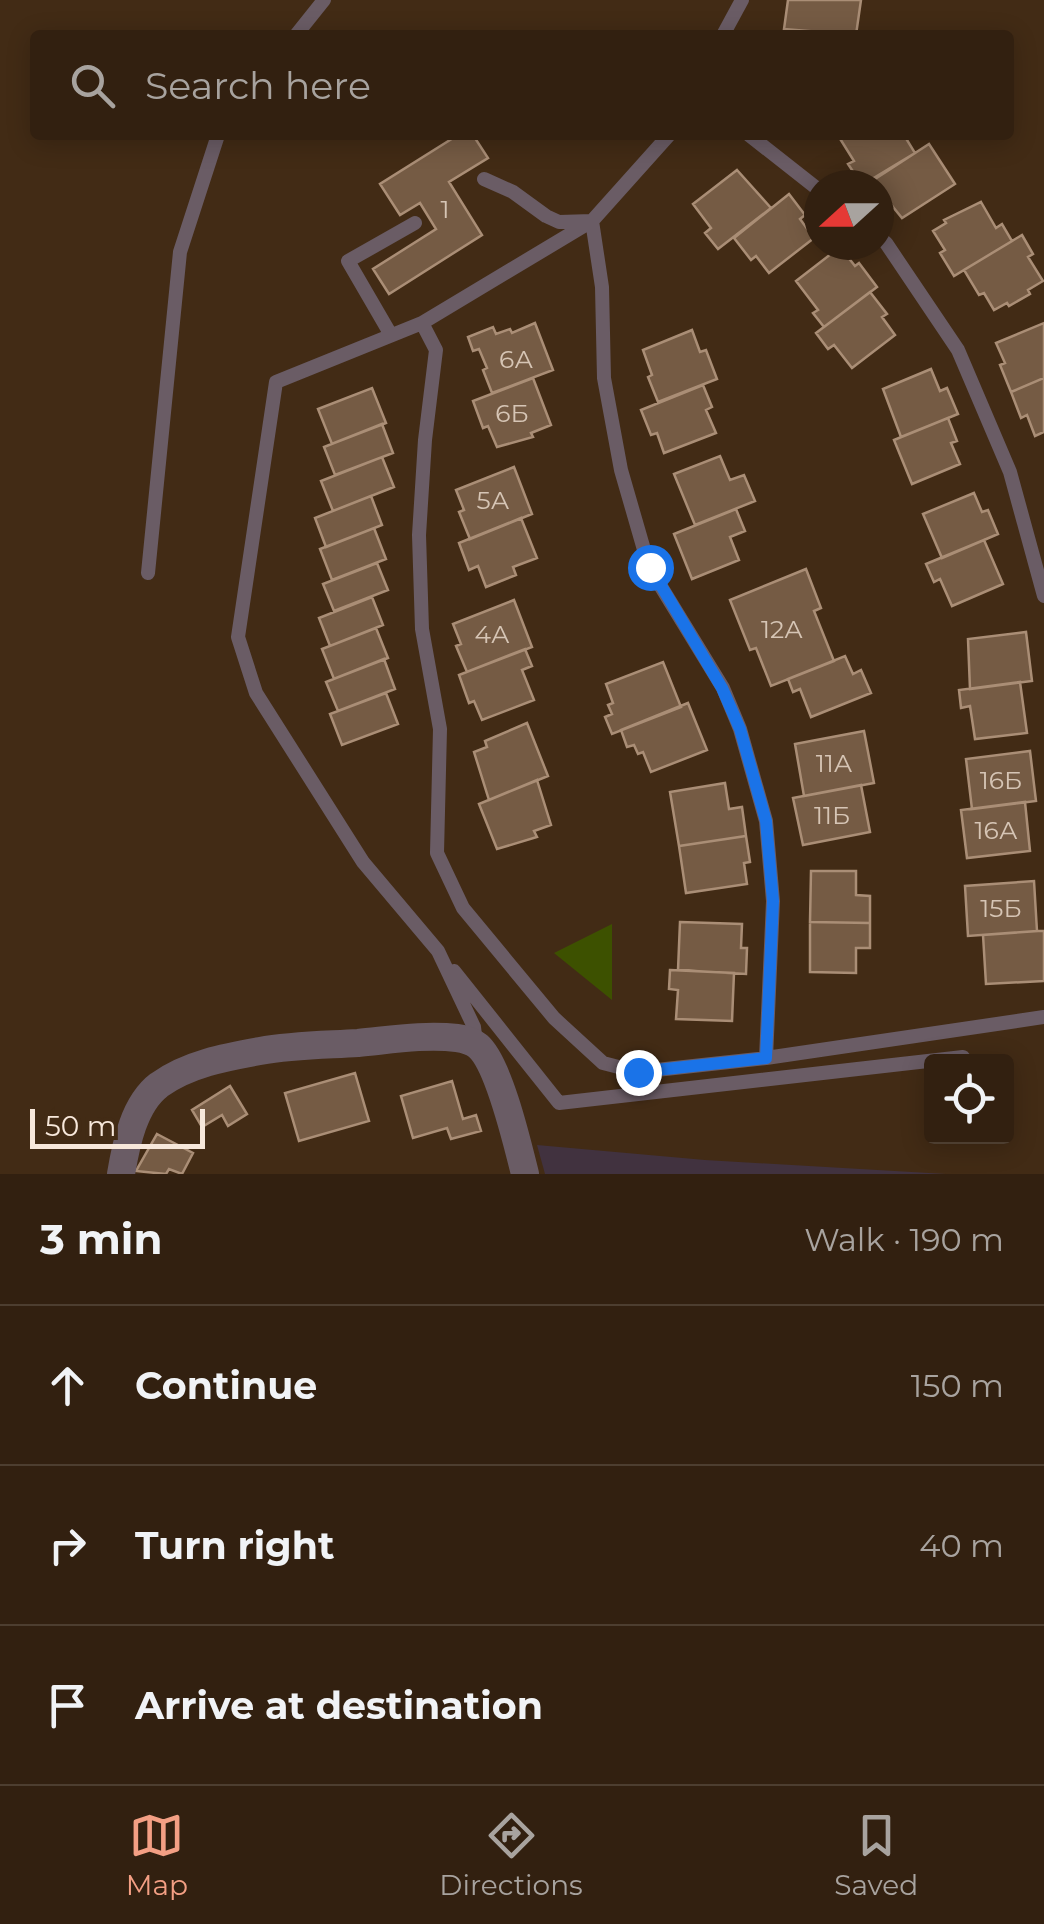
<!DOCTYPE html>
<html lang="en">
<head>
<meta charset="utf-8">
<style>
  :root { --surface:#322010; --page:#3a2819; --text:#f1f3f6; --muted:#a8a39f; --line:#4d3e30; --accent:#f39f84 }
  body { margin:0; font-family:Montserrat,sans-serif; background:var(--page); color:var(--text) }
  .controls { position:absolute; right:30px; bottom:30px; display:grid; overflow:hidden; border-radius:10px; box-shadow:0 5px 25px #0003 }
  .controls button { width:90px; height:90px; display:grid; place-items:center; padding:0; border:0; border-bottom:2px solid var(--line); background:var(--surface); color:var(--text); font:50px sans-serif }
  .compass { position:absolute; left:804px; top:170px; width:90px; height:90px; border-radius:50%; background:var(--surface); box-shadow:0 5px 25px #0003; rotate:249deg }
  .scale { position:absolute; left:30px; bottom:25px; width:175px; box-sizing:border-box; padding-left:10px; border:5px solid #f7e8db; border-top:0; font-size:28px; line-height:35px; white-space:nowrap; color:#f7e8db; -webkit-text-stroke:8px #422b15; paint-order:stroke }
  .stop { position:absolute; width:30px; height:30px; margin:-22px; border:8px solid #1a73e8; border-radius:50%; background:#fff }
  .stop.end { background:#1a73e8; border-color:#fff; box-shadow:0 2px 10px #0008 }
  .list { margin:0; padding:0; list-style:none }
  h2 { display:flex; justify-content:space-between; align-items:center; height:130px; margin:0; padding:0 40px; font-size:42px }
  h2 small { font-size:32px; font-weight:400; color:var(--muted) }
  .list li { display:grid; grid-template-columns:65px 1fr auto; gap:30px; align-items:center; box-sizing:border-box; height:160px; padding:0 40px; border-top:2px solid var(--line) }
  .list b { display:block; font-size:38px; white-space:nowrap }
  .list em { font-size:32px; font-style:normal; color:var(--muted) }
  .icon { flex:none; width:55px; height:55px; fill:none; stroke:currentColor; stroke-width:2; stroke-linecap:round; stroke-linejoin:round }
  .map { position:relative; flex:none; width:1044px; height:1174px; overflow:hidden }
  .search { position:absolute; background:var(--surface); box-shadow:0 5px 25px #0003; left:30px; right:30px; top:30px; height:110px; display:flex; align-items:center; gap:25px; box-sizing:border-box; padding:0 35px; border-radius:10px; color:var(--muted); font-size:38px }
  .sheet { height:610px; background:var(--surface) }
  nav { display:flex; justify-content:space-around; align-items:center; box-sizing:border-box; height:140px; border-top:2px solid var(--line); background:var(--surface); font-size:28px; color:var(--muted) }
  nav a { display:grid; justify-items:center; gap:5px }
  nav .on { color:var(--accent) }
  .map>svg:first-child { display:block }
</style>
</head>
<body>
<div class="map">
<svg width="1044" height="1174" viewBox="0 0 1044 1174">
  <rect width="100%" height="100%" fill="#422b15"/>
  <path fill="#41323f" d="M537,1145l168,15 241,14h-401z"/>
  <path fill="#3d5100" d="M612,924v76l-58,-47z"/>
  <path fill="#755b44" stroke="#aa8e76" stroke-width="2.5" d="M788,0h73l-5,35 -72,-6z
    M458,135h15l15,23 -39,24 33,53 -93,59 -16,-25 63,-40 -16,-26 -20,12 -20,-31z
    M842,135h62l11,18 -53,32 -14,-21 6,-3 -15,-24z
    M929,144l26,40 -53,34 -30,-37z
    M737,170l34,38 -53,41 -13,-16 6,-5 -18,-24z
    M789,194l16,21 -5,4 14,19 -45,35 -13,-17 -5,4 -17,-22z
    M981,202l15,26 6,-4 10,17 -58,35 -14,-23 5,-3 -12,-19 13,-8 -2,-3z
    M1022,235l11,19 -5,3 15,24 -15,9 2,4 -21,12 -2,-3 -13,7 -10,-17 -5,2 -15,-25z
    M840,247l15,19 4,-3 18,24 -53,40 -11,-14 5,-3 -22,-29z
    M870,292l17,22 -5,3 13,18 -43,33 -18,-23 -6,4 -12,-16z
    M535,323l18,47 -61,23 -9,-23 4,-2 -8,-19 -6,2 -5,-14 25,-10 3,7 14,-5 2,4z
    M1044,323v55l-33,14 -11,-27 5,-2 -9,-20z
    M692,330l8,22 6,-2 11,29 -59,23 -10,-25 4,-2 -9,-25z
    M931,369l9,22 7,-3 11,26 -57,23 -18,-48z
    M533,378l18,47 -20,8 2,4 -36,10 -9,-21 -5,2 -10,-27z
    M1044,378v54l-9,4 -8,-21 -6,3 -10,-26z
    M703,385l9,22 -6,3 10,23 -52,20 -7,-20 -6,2 -10,-25z
    M372,388l14,35 -54,21 -14,-35z
    M948,418l9,23 -6,2 9,21 -48,20 -18,-44z
    M382,424l11,29 -58,22 -11,-28z
    M720,456l10,24 14,-5 11,26 -60,24 -21,-51z
    M382,457l12,30 -61,24 -12,-30z
    M514,467l18,47 -62,25 -11,-27 5,-2 -8,-20z
    M974,493l8,19 6,-2 10,24 -56,24 -19,-44z
    M371,496l11,29 -56,22 -11,-29z
    M736,509l9,22 -15,6 9,23 -47,19 -18,-45z
    M521,518l16,40 -24,9 3,8 -30,12 -8,-21 -9,4 -10,-27z
    M374,528l12,31 -54,21 -12,-31z
    M984,540l19,44 -51,22 -12,-27 -6,3 -8,-18z
    M377,563l11,27 -54,21 -11,-27z
    M806,569l15,39 -7,3 20,50 -63,25 -15,-38 -6,2 -20,-50z
    M372,597l11,28 -53,21 -11,-28z
    M514,600l18,47 -65,25 -11,-26 5,-2 -8,-20z
    M376,628l12,30 -54,21 -12,-30z
    M1026,632l6,49 -62,8 -2,-50z
    M525,649l7,17 -10,4 12,30 -52,20 -8,-19 -5,2 -10,-28z
    M845,656l8,18 8,-4 10,23 -60,24 -11,-28 -7,3 -5,-13z
    M384,659l11,30 -57,22 -12,-29z
    M663,662l18,45 -69,27 -7,-17 7,-3 -4,-9 5,-2 -7,-19z
    M1020,682l7,51 -52,6 -5,-33 -9,2 -2,-18z
    M386,693l12,31 -56,21 -12,-31z
    M688,703l19,47 -56,22 -8,-20 -5,2 -4,-9 -7,2 -6,-17z
    M527,723l21,53 -59,24 -15,-48 13,-5 -2,-6z
    M864,731l10,52 -70,13 -9,-52z
    M1030,751l6,50 -64,8 -6,-50z
    M537,780l14,45 -17,6 3,6 -40,12 -18,-45z
    M725,783l4,26 13,-2 4,29 -67,10 -9,-54z
    M861,785l9,47 -67,13 -10,-47z
    M1025,802l5,49 -63,7 -6,-48z
    M746,836l4,26 -6,1 3,21 -61,9 -7,-47z
    M811,871h45v24l14,1v27l-60,-1z
    M1034,881l3,50 -69,5 -3,-50z
    M680,922l62,2 -1,24h6l-1,26 -68,-4z
    M810,922l60,1v25h-14v25l-46,-1z
    M1037,931h7v50l-58,3 -3,-49z
    M670,970l64,3 -2,48 -56,-2 2,-29 -9,-1z
    M355,1073l14,48 -70,20 -14,-48z
    M452,1081l11,38 13,-4 5,16 -30,8 -4,-11 -34,10 -12,-42z
    M230,1086l17,28 -19,12 -6,-11 -20,12 -10,-17z
    M157,1134l36,19 -11,21 -13,-5 -3,5 -30,-3z"/>
  <g fill="none" stroke-linecap="round" stroke-linejoin="round">
    <path stroke="#6a5c65" stroke-width="14" d="M296,35l28,-35
      M723,35l19,-35
      M749,135l70,55
      M484,179l29,13 33,24 13,6 33,-1 10,66 2,91 17,92 28,97 74,121 17,41 26,92 7,80 -7,157 278,-41
      M879,237l7,6 72,107 52,122 34,124
      M422,323l14,27 -11,90 -6,95 3,94 18,100 -3,124 26,55 91,110 49,45 35,9 128,-14
      M391,335l-43,-74 67,-38
      M148,573l32,-321 38,-117
      M454,971l105,132 404,-46
      M476,1043l-2,-16 -36,-76 -75,-89 -107,-169 -18,-56 38,-255 146,-59 170,-102 77,-86"/>
    <path stroke="#6a5c65" stroke-width="28" d="M121,1174c5,-30 13,-70 38,-89 29,-21 67,-28 101,-34 32,-6 66,-6 98,-8 32,-3 67,-9 99,-5 7,1 16,4 21,8 21,18 40,100 47,128"/>
  </g>
  <g fill="none" stroke-linecap="round" stroke-linejoin="round">
    <path stroke="#1a73e8" stroke-width="12" d="M638,1072l128,-14 7,-157 -7,-80 -26,-92 -18,-41 -72,-121"/>
  </g>
  <g text-anchor="middle" stroke-width="8" stroke-linejoin="round" paint-order="stroke">
    <g font-size="25" fill="#d6c5b5">
      <text x="445" y="218">1</text>
      <text x="516" y="368">6А</text>
      <text x="512" y="422">6Б</text>
      <text x="493" y="509">5А</text>
      <text x="782" y="638">12А</text>
      <text x="492" y="643">4А</text>
      <text x="834" y="772">11А</text>
      <text x="1001" y="789">16Б</text>
      <text x="832" y="824">11Б</text>
      <text x="996" y="839">16А</text>
      <text x="1001" y="917">15Б</text>
    </g>
  </g>
</svg>
<div class="controls">
<button><svg class="icon" aria-label="locate" viewBox="0 0 24 24"><circle cx="12" cy="12" r="6"/><path d="M12 2v4M12 18v4M2 12h4M18 12h4"/></svg></button>
</div>
<svg class="compass" viewBox="-18 -18 36 36"><path d="M0-13l5 13h-10z" fill="#e53935"/><path d="M0 13l5-13h-10z" fill="#a8a39f"/></svg>
<div class="scale">50 m</div>
<div class="stop" style="left:650px;top:567px"></div>
<div class="stop end" style="left:638px;top:1072px"></div>
<div class="search"><svg class="icon" aria-label="search" viewBox="0 0 24 24"><circle cx="10" cy="10" r="6"/><path d="M15 15l6 6"/></svg>Search here</div>
</div>
<section class="sheet">
<h2>3 min<small>Walk · 190 m</small></h2>
<ul class="list">
<li><svg class="icon" aria-label="ahead" viewBox="0 0 24 24"><path d="M12 20V5M6 11l6-6 6 6"/></svg><div><b>Continue</b></div><em>150 m</em></li>
<li><svg class="icon" aria-label="right" viewBox="0 0 24 24"><path d="M7 20v-9h11M14 6l5 5-5 5"/></svg><div><b>Turn right</b></div><em>40 m</em></li>
<li><svg class="icon" aria-label="arrive" viewBox="0 0 24 24"><path d="M6 21V4h12l-3 4 3 4H6"/></svg><div><b>Arrive at destination</b></div></li>
</ul>
</section>
<nav>
<a class="on"><svg class="icon" aria-label="map" viewBox="0 0 24 24"><path d="M3 6l6-2 6 2 6-2v14l-6 2-6-2-6 2zM9 4v14M15 6v14"/></svg>Map</a>
<a><svg class="icon" aria-label="directions" viewBox="0 0 24 24"><path d="M12 3l9 9-9 9-9-9zM9 14v-3h6M13 9l2 2-2 2"/></svg>Directions</a>
<a><svg class="icon" aria-label="saved" viewBox="0 0 24 24"><path d="M7 4h10v16l-5-4-5 4z"/></svg>Saved</a>
</nav>
</body>
</html>
